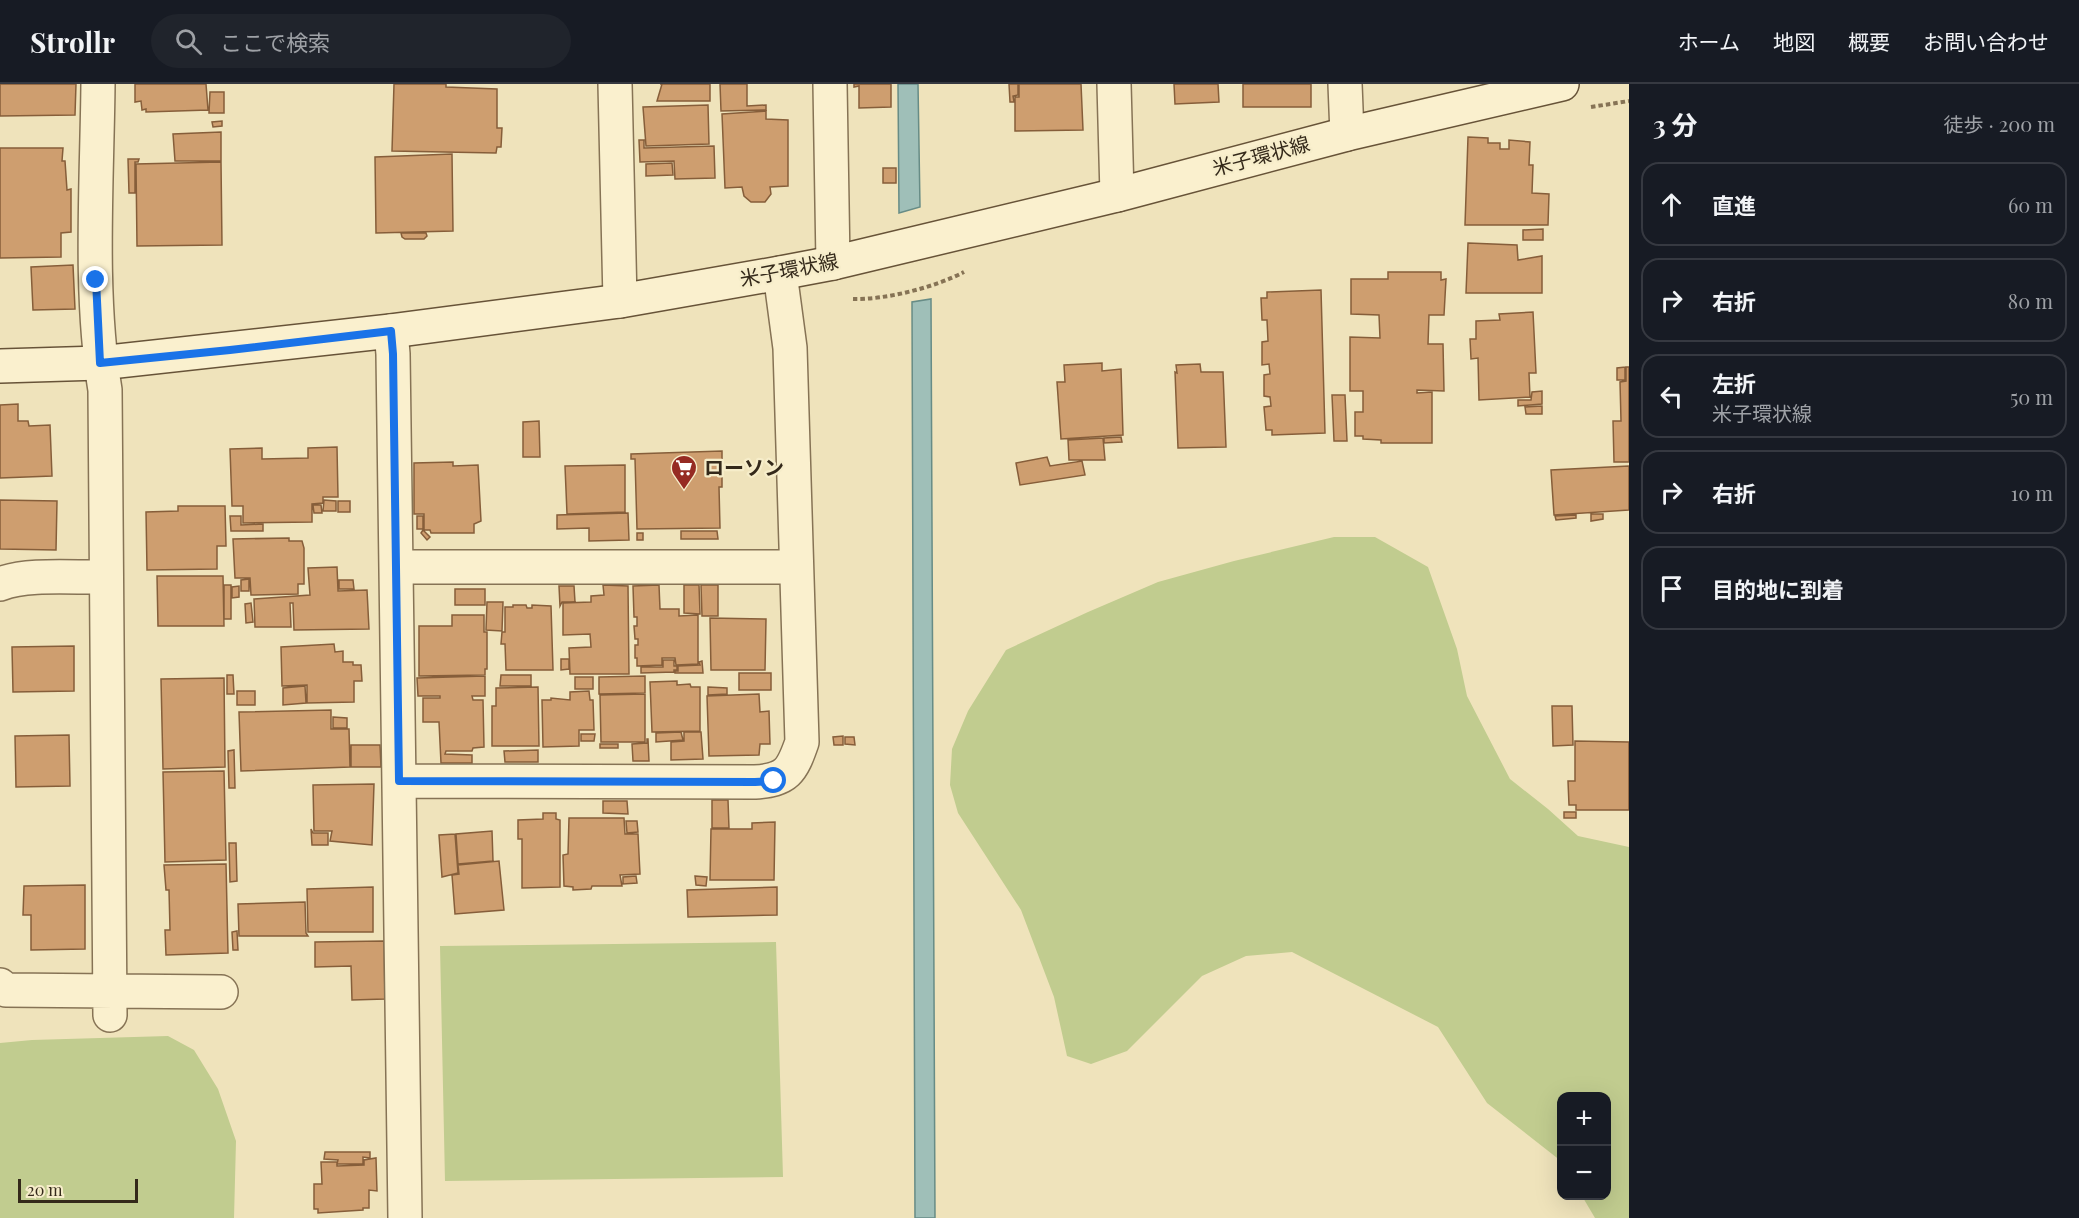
<!DOCTYPE html>
<html lang="ja">
<head>
<meta charset="utf-8">
<style>
  :root { --surface:#171b24; --page:#20242c; --text:#f1f3f6; --muted:#9ea1a6; --line:#363941 }
  body { margin:0; font-family:"Playfair Display","Noto Sans JP",serif; background:var(--page); color:var(--text) }
  .controls { position:absolute; right:18px; bottom:18px; display:grid; overflow:hidden; border-radius:12px; box-shadow:0 6px 24px #0002 }
  .controls button { width:54px; height:54px; display:grid; place-items:center; padding:0; border:0; border-bottom:2px solid var(--line); background:var(--surface); color:var(--text); font:30px sans-serif }
  .scale { position:absolute; left:18px; bottom:15px; width:120px; box-sizing:border-box; padding-left:6px; border:3px solid #34291a; border-top:0; font-size:16px; line-height:21px; white-space:nowrap; color:#34291a; -webkit-text-stroke:4px #f6edca; paint-order:stroke }
  .stop { position:absolute; width:18px; height:18px; margin:-14px; border:4px solid #1a73e8; border-radius:50%; background:#fff }
  .stop.end { background:#1a73e8; border-color:#fff; box-shadow:0 2px 6px #0008 }
  .list { margin:0; padding:0; list-style:none }
  h2 { display:flex; justify-content:space-between; align-items:center; height:78px; margin:0; padding:0 24px; font-size:26px }
  h2 small { font-size:20px; font-weight:400; color:var(--muted) }
  .list li { display:grid; grid-template-columns:39px 1fr auto; gap:18px; align-items:center; box-sizing:border-box; height:84px; margin:0 12px 12px; padding:0 12px; border:2px solid var(--line); border-radius:18px }
  .list b { display:block; font-size:22px; white-space:nowrap }
  .list p { margin:0; font-size:20px; white-space:nowrap; color:var(--muted) }
  .list em { font-size:20px; font-style:normal; color:var(--muted) }
  .icon { flex:none; width:33px; height:33px; fill:none; stroke:currentColor; stroke-width:2; stroke-linecap:round; stroke-linejoin:round }
  .map { position:relative; flex:none; width:1629px; height:1134px; overflow:hidden }
  header { display:flex; align-items:center; gap:36px; box-sizing:border-box; height:84px; padding:0 30px; background:var(--surface); border-bottom:2px solid var(--line) }
  header strong { font-size:28px }
  nav { display:flex; gap:33px; margin-inline-start:auto; font-size:21px }
  .search { width:420px; height:54px; background:var(--page); display:flex; align-items:center; gap:15px; box-sizing:border-box; padding:0 21px; border-radius:33px; color:var(--muted); font-size:22px }
  main { display:flex }
  aside { flex:1; background:var(--surface) }
  .map>svg:first-child { display:block }
</style>
</head>
<body>
<header>
<strong>Strollr</strong>
<div class="search"><svg class="icon" aria-label="search" viewBox="0 0 24 24"><circle cx="10" cy="10" r="6"/><path d="M15 15l6 6"/></svg>ここで検索</div>
<nav><a>ホーム</a><a>地図</a><a>概要</a><a>お問い合わせ</a></nav>
</header>
<main>
<div class="map">
<svg width="1629" height="1134" viewBox="0 0 1629 1134">
  <rect width="100%" height="100%" fill="#efe3bb"/>
  <path fill="#c1cc8f" d="M1334,453h41l53,30 29,82 10,47 43,83 38,30 30,27 51,11v371h-34l-13,-22h24v-100h-44l-1,65 -74,-58 -49,-76 -146,-75 -46,4 -44,20 -75,75 -36,13 -24,-8 -13,-59 -33,-87 -63,-97 -8,-28 2,-36 16,-38 38,-61 82,-38 70,-30 76,-21z
    M776,858l7,235 -338,4 -5,-235z
    M168,952l26,14 24,39 18,52 -2,77h-234v-175l32,-3z"/>
  <path fill="#9fbfb8" stroke="#678c86" stroke-width="1.5" d="M898,0h20l2,123 -21,6z
    M931,215l4,919h-20l-3,-916z"/>
  <path fill="#ce9e6f" stroke="#865e3a" stroke-width="1.5" d="M0,0h76l-1,31 -75,1z
    M135,0h71l2,26 -62,2v-3l-4,1 -1,-9 -6,1z
    M394,0h52v3l51,2v39h5l-1,19h-4l-1,6 -104,-2z
    M660,0h50v17h-53l5,-17z
    M720,0h27v22l19,-1v5l-45,1z
    M854,0h37v23l-32,1v-22l-5,1z
    M1009,0h9v11l-5,1 1,6h-4z
    M1019,0h62l2,46 -68,1v-34h4z
    M1174,0h44l1,18 -44,2z
    M1243,0h68v23h-68z
    M210,8h14v21h-15z
    M708,21l1,39 -63,2 -3,-39z
    M766,27v8l22,1v66l-18,1 1,7 -6,8h-14l-7,-6 -2,-9 -17,1 -3,-74z
    M222,37v5l-9,1 -1,-5z
    M221,48v29h-46l-2,-27z
    M1468,53l20,1v5h12v6h9v-9l21,2 -1,23h4l-1,28 17,1 -1,31h-83z
    M639,56h5v8l70,-2 1,32 -40,1 -1,-18 -34,1z
    M0,64h63l-1,13h3l2,29 4,-1v43l-10,1v24l-61,1z
    M452,70l1,77 -77,2 -1,-76z
    M128,75h11l-1,3h-3v31h-6z
    M221,78l1,83 -85,1 -1,-82z
    M672,79l1,12 -27,1v-12z
    M883,84h13v15h-13z
    M1543,145v11h-20v-10z
    M401,149h25l1,3 -3,3h-19l-3,-2z
    M1468,159l49,2 1,15 24,-4v37h-76z
    M73,181l2,44 -42,1 -2,-43z
    M1388,188h53v8l5,-1 -2,36h-15l-1,29h15l1,47 -27,-1v3l15,-1v51h-51v-3l-18,-1v-3h-8v-24h8v-21h-13v-54l30,1 -1,-23 -28,-1v-35h37z
    M1321,206l4,143 -53,2v-5h-6l-2,-23 7,-1 -1,-9 -6,-1v-21l6,-1 -1,-10 -7,1v-23l6,-1 -1,-21h-5l-1,-22h6v-6z
    M1533,228l3,61h-7l1,24 -51,3 -1,-42 -7,1 -1,-20h6v-18l24,-1 -1,-6z
    M1102,279v8l19,-2 2,66 -62,4 -4,-57h8l-1,-17z
    M1200,280l1,8h22l3,75 -48,1 -3,-76 2,1 -1,-8z
    M1625,283v13h-8v-12z
    M1626,283h3v95h-15l-1,-41h8l-1,-39 6,-1z
    M1542,307v13l-24,2v-6h13l1,-8z
    M1332,311h13l2,46h-13z
    M18,320v17h10l1,5 21,-1 2,51 -52,2v-73z
    M1542,322v8h-16l-1,-7z
    M539,337l1,36h-17v-35z
    M1121,353l1,5 -18,1v-5z
    M1103,354l2,22h-36l-1,-20z
    M337,363l1,50h-15v6l-11,1v18l-69,1v-17h-11l-2,-57 32,-1v11l46,-1v-10z
    M722,367v36h-3l1,41 -83,1 -2,-70h-4v-5z
    M1047,373l3,9 32,-5 3,14 -65,10 -4,-22z
    M453,378v4l25,-1 3,56 -7,3v9h-43l-1,-3h-6v-16h-10v-51z
    M625,381v47l-58,2 -2,-48z
    M1629,382v44l-75,5 -3,-45z
    M0,416l57,1 -1,49 -56,-1z
    M324,416l12,1v10h-13z
    M338,417h12v11h-12z
    M313,421h8l1,8h-8z
    M178,422h47l1,40h-9v23l-70,1 -1,-58 32,-1z
    M628,429l1,27 -40,1v-13l-32,1v-14z
    M1591,430h12v5l-12,2z
    M1576,431v3l-20,2 -1,-4z
    M230,432h11v9l22,-1v7h-32z
    M417,432h6v13h-6z
    M423,446l7,7 -3,3 -6,-7z
    M681,447h36l1,8h-37z
    M637,449h6v7h-6z
    M289,454v3h13l2,7v36h-6v10l-47,1 -1,-17h-15l-2,-39z
    M337,483l1,24 29,-1 2,39 -75,1 -1,-27h-3l1,24h-36l-1,-28 56,-4 -2,-27z
    M157,492h66l1,50h-66z
    M249,495v12h-8v-11z
    M339,496h14l1,9h-15z
    M224,501h7v34h-7z
    M603,501l25,1 1,88h-59l-1,-26 22,-1 -1,-13 -27,1v-32l28,-1v-6l13,-1z
    M659,501l1,24h19v7l19,-1v49l-22,1 -1,-7h-13v7l-25,1v-8h-2v-13h3v-6h-3l-1,-13h3v-9h-3l-1,-31z
    M684,501h15l1,29 -16,-1z
    M701,501h17v31h-16z
    M239,502v11l-7,1v-11z
    M559,502h15l1,16h-13l-2,4z
    M455,505h30v16h-30z
    M487,518h16l-1,29 -16,-1z
    M251,519l2,19 -7,1 -1,-19z
    M513,521h13l1,3h5v-3l19,1 2,64h-47l-1,-26h-4l1,-12h3v-25h8z
    M452,531h32v17h3v37h-2v6l-66,1v-50h33z
    M710,534l56,1 -1,51h-54z
    M334,560l1,8 8,-1v11h10v3h8l1,16h-8v21l-47,1v-18l-25,1 -1,-39z
    M74,562v45l-61,1 -1,-45z
    M561,575h8v10l-8,1z
    M663,576h11v6h3v4h-3v2l-33,1v-6h22z
    M702,577l1,12h-28v-2h3v-5l22,-1 -1,-3z
    M739,589h32v17h-32z
    M227,591h6l1,19h-7z
    M501,591h30v11h-31z
    M485,592v20h-13l1,4h10l1,47 -11,1 -1,3h-26l-1,3 27,1v8h-31l-2,-41h-16v-24h17v-2h-22l-1,-18z
    M645,592v17l-46,1v-17z
    M575,593h18v12h-18z
    M224,594l1,89 -62,2 -2,-90z
    M677,597v4l13,-1 1,3h9v44l-48,1 -2,-50z
    M305,602l1,17 -23,2v-17z
    M538,603l1,59h-47v-40h4v-18z
    M708,603l19,1v6l-19,1z
    M237,607h18v14h-18z
    M589,607l1,9h3l1,30h-15v16l-36,1 -1,-47h9v-2l19,2v-8z
    M645,610v48h-44l-1,-47z
    M759,610l1,18 9,-1 1,33h-10l-1,11 -50,1 -2,-60z
    M1552,622h20l1,39 -20,1z
    M331,626v19h18l1,38 -109,4 -2,-59z
    M333,633l14,1v10h-14z
    M681,648l2,8 -27,2v-9z
    M684,648h17l2,27 -32,1v-18l13,-1z
    M581,650h14l-1,7h-13z
    M69,651l1,51 -54,1 -1,-51z
    M843,652v9h-9l-1,-8z
    M845,653h9l1,8 -10,-1z
    M647,655h1l1,22h-16l-1,-17 15,-1z
    M1575,657l54,1v68h-53v-5h-7l-1,-24h7z
    M600,660h18v4h-18z
    M351,661h29l1,22h-30z
    M234,666l1,38h-6l-1,-37z
    M538,666v12h-33l-1,-11z
    M224,687l2,89 -61,2 -2,-90z
    M374,700l-2,61 -42,-4 2,-10h-18l-1,-46z
    M712,716h16l1,28h-17z
    M603,717h24l1,13 -25,-1z
    M1564,728h12v6h-12z
    M543,729h13v6l4,1v67l-38,1v-49h-4v-19l25,-1z
    M569,734h55l1,16h13l2,40 -20,1 2,11h-30l-1,3 -18,1v-3l-9,-1 -1,-31 5,-1z
    M626,737h11l1,11 -11,1z
    M775,738l-1,58h-64l1,-51h41v-6z
    M311,745l2,4h15v12h-16z
    M492,747l1,30 -35,3 -2,-30z
    M455,750l3,39 -16,4 -3,-42z
    M229,759h7l1,38 -7,1z
    M499,777l5,49 -49,4 -3,-39 7,-1 -1,-9z
    M226,780l2,89 -62,2 -1,-25h5l-1,-40h-3l-2,-25z
    M636,792l1,7 -14,1v-7z
    M695,792l12,1 -1,9 -10,-1z
    M85,801v64l-54,1v-35h-8l1,-29z
    M373,803v45h-65l-1,-43z
    M777,803v28l-89,2 -1,-27z
    M305,818l1,31 2,3h-69l-1,-32z
    M237,847l1,19h-5l-1,-18z
    M384,857l1,58 -33,1 -1,-34 -36,1v-25z
    M325,1068h45v6l-7,-1v7h-26l1,-4 -14,-1z
    M376,1074l1,33 -8,-1v18h-6v2l-45,3v-4h-4v-25h8l-1,-22h16v4l27,-1v-5z"/>
  <g fill="none" stroke-linecap="round" stroke-linejoin="round">
    <defs>
      <path id="minor" d="M98,0c-1,99 -9,209 7,306l5,625
        M615,0l5,217
        M830,0l3,179
        M1114,0l3,111
        M1345,0l2,50
        M391,247l2,23 12,864
        M396,483h400
        M0,500c27,-11 76,-6 106,-7
        M399,697l356,1c32,-2 37,-11 47,-40l-12,-394 -10,-75
        M0,901l6,5 215,2"/>
      <path id="secondary" d="M0,282l100,-3 291,-32 229,-30 160,-28 53,-10 284,-68 230,-61 215,-50"/>
    </defs>
    <use href="#minor" stroke="#867355" stroke-width="36"/>
    <use href="#secondary" stroke="#675338" stroke-width="36"/>
    <path stroke="#867355" stroke-width="4" stroke-dasharray="4.5 3" stroke-linecap="butt" d="M1591,23l38,-6
      M853,215c32,1 83,-12 111,-27"/>
    <use href="#minor" stroke="#faf0ce" stroke-width="33"/>
    <use href="#secondary" stroke="#faf0ce" stroke-width="33"/>
  </g>
  <g fill="none" stroke-linecap="round" stroke-linejoin="round">
    <path stroke="#1a73e8" stroke-width="8" d="M96,196l4,83 130,-13 161,-19 2,23 6,427 356,1 19,-1"/>
  </g>
  <defs>
    <symbol id="supermarket-pin" viewBox="-11 -11 22 30"><path d="M0 17L-7.5 6A9.5 9.5 0 1 1 7.5 6Z" fill="#962b23" stroke="#f6edca"/><path d="M-6-5.5h2.5l.6 2H6L4.5 2H-2.5L-4.4-4H-6ZM-1.5 3.2a1.3 1.3 0 1 0 .1 0ZM3 3.2a1.3 1.3 0 1 0 .1 0Z" fill="#fff"/></symbol>
  </defs>
  <g fill-rule="evenodd">
    <use href="#supermarket-pin" x="669" y="369" width="30" height="40"/>
  </g>
  <g text-anchor="middle" stroke-width="4.5" stroke-linejoin="round" paint-order="stroke">
    <g font-size="20" fill="#34291a" stroke="#f6edca">
      <text transform="translate(1261 72) rotate(-15)" y="7">米子環状線</text>
      <text transform="translate(789 186) rotate(-11)" y="7">米子環状線</text>
    </g>
    <g font-size="20" font-weight="bold" fill="#34291a" stroke="#f6edca" text-anchor="start">
      <text x="704" y="391">ローソン</text>
    </g>
  </g>
</svg>
<div class="controls">
<button>+</button>
<button>−</button>
</div>
<div class="scale">20 m</div>
<div class="stop" style="left:774px;top:697px"></div>
<div class="stop end" style="left:96px;top:196px"></div>
</div>
<aside>
<h2>3 分<small>徒歩 · 200 m</small></h2>
<ul class="list">
<li><svg class="icon" aria-label="ahead" viewBox="0 0 24 24"><path d="M12 20V5M6 11l6-6 6 6"/></svg><div><b>直進</b></div><em>60 m</em></li>
<li><svg class="icon" aria-label="right" viewBox="0 0 24 24"><path d="M7 20v-9h11M14 6l5 5-5 5"/></svg><div><b>右折</b></div><em>80 m</em></li>
<li><svg class="icon" aria-label="left" viewBox="0 0 24 24"><path d="M17 20v-9H6M10 6l-5 5 5 5"/></svg><div><b>左折</b><p>米子環状線</p></div><em>50 m</em></li>
<li><svg class="icon" aria-label="right" viewBox="0 0 24 24"><path d="M7 20v-9h11M14 6l5 5-5 5"/></svg><div><b>右折</b></div><em>10 m</em></li>
<li><svg class="icon" aria-label="arrive" viewBox="0 0 24 24"><path d="M6 21V4h12l-3 4 3 4H6"/></svg><div><b>目的地に到着</b></div></li>
</ul>
</aside>
</main>
</body>
</html>
